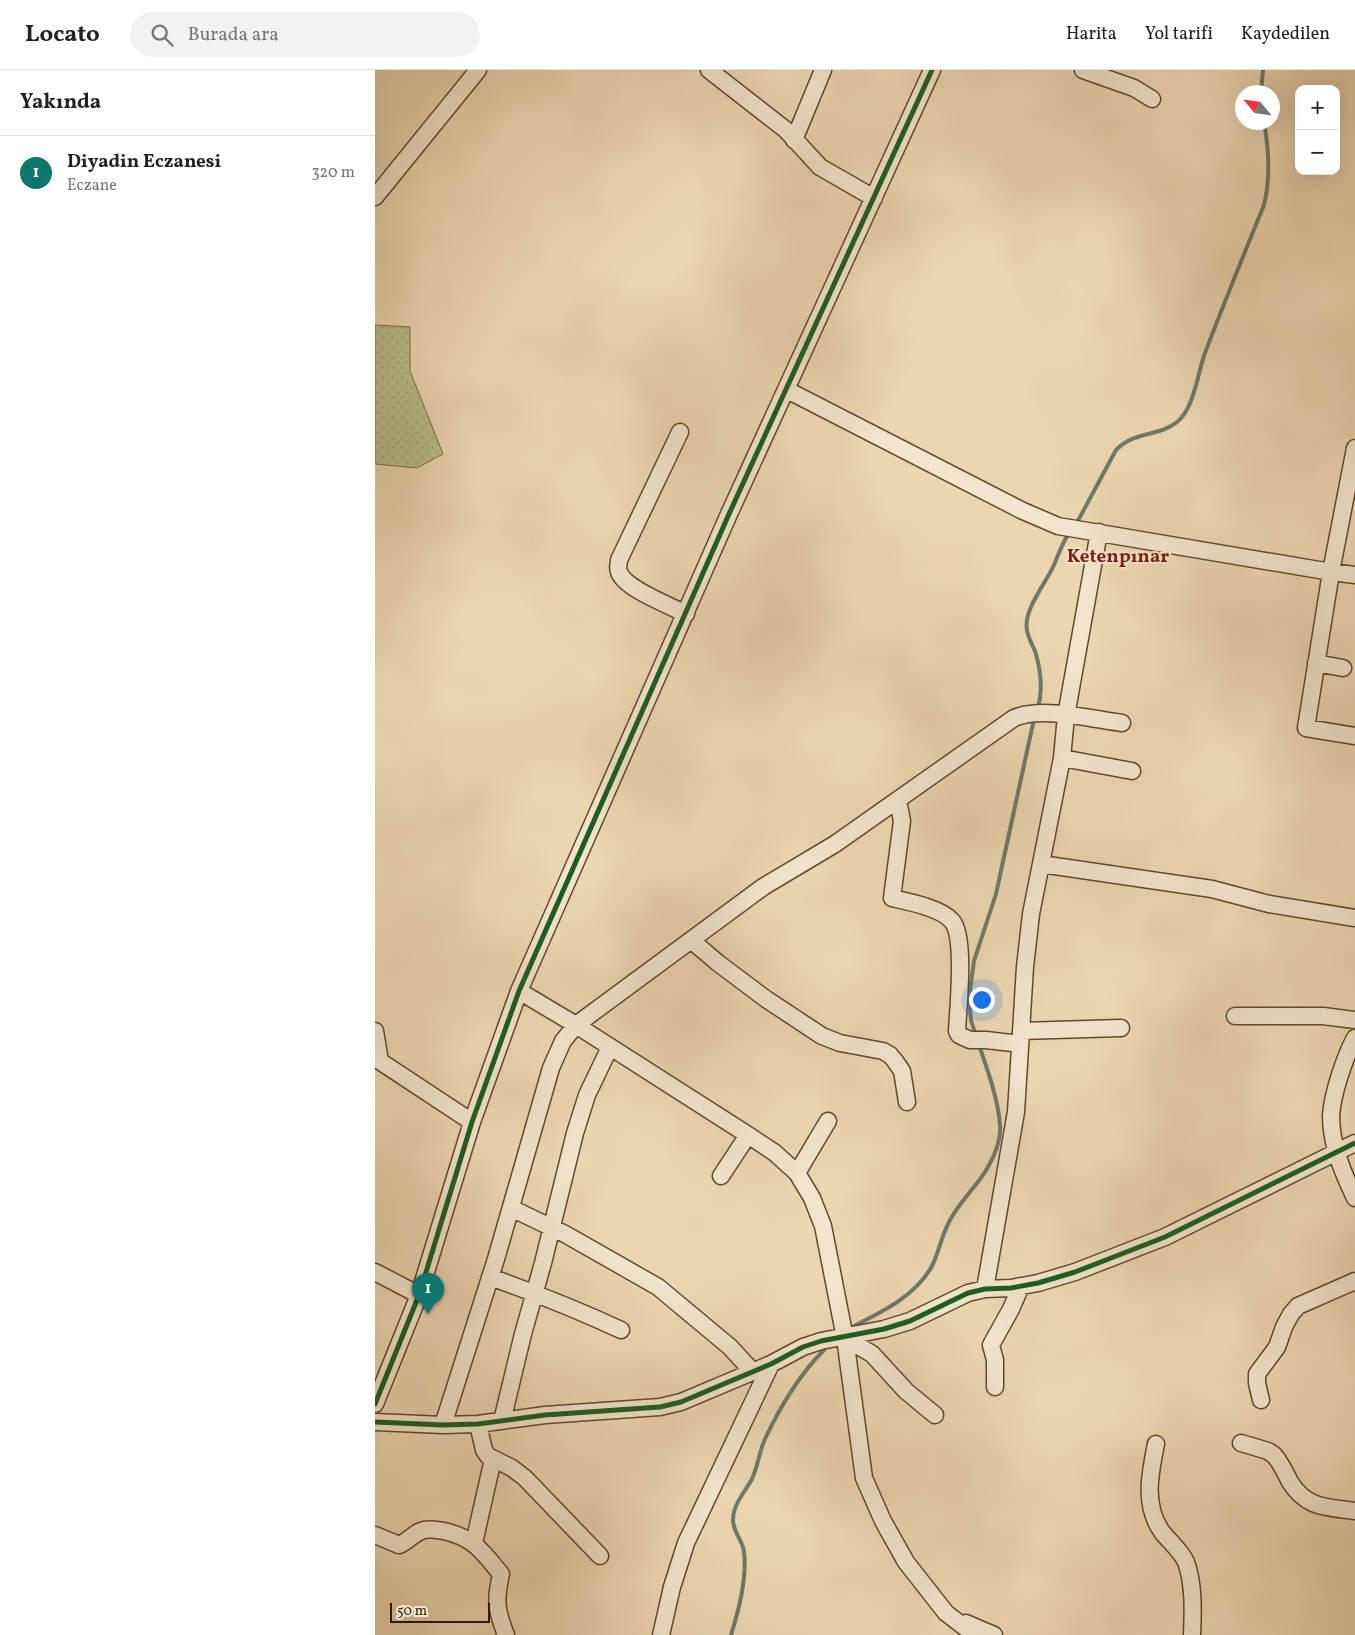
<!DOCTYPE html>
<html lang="tr">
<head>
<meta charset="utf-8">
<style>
  :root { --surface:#fff; --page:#f2f2f2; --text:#222; --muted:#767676; --line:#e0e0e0; --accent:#0f766e }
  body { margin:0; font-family:Vollkorn,serif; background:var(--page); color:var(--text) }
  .controls { position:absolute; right:15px; top:15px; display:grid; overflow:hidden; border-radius:10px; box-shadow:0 5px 20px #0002 }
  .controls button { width:45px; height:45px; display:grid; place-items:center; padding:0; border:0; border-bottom:1px solid var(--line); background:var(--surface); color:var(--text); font:25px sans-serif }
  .compass { position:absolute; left:860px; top:15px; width:45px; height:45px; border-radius:50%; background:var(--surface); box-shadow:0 5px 20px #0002; rotate:299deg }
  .scale { position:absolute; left:15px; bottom:12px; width:100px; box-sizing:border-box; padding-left:5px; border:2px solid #331900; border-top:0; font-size:14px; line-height:18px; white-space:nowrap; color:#331900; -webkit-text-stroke:4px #f3e4cd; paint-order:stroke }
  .you { position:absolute; left:606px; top:929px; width:18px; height:18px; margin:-12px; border:4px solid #fff; border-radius:50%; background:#1a73e8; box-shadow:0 0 0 8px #1a73e833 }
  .badge { display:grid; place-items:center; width:32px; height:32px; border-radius:50%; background:var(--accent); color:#fff; font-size:16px; font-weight:700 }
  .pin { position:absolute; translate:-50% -41px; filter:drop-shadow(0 1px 2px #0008) }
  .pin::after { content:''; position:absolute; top:26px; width:18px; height:15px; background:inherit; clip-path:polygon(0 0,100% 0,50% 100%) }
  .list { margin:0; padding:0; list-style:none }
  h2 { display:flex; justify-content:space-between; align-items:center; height:65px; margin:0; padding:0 20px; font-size:21px }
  h2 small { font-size:16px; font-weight:400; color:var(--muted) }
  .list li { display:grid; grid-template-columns:32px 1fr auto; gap:15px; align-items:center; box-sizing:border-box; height:75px; padding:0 20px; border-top:1px solid var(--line) }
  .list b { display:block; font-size:19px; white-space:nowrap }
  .list p { margin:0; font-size:16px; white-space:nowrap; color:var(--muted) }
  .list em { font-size:16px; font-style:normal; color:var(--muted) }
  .icon { flex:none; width:28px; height:28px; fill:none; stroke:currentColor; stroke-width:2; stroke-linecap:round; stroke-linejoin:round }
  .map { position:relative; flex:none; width:980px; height:1565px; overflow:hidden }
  header { display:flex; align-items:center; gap:30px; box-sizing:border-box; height:70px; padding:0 25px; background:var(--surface); border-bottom:1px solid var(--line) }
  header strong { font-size:24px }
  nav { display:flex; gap:28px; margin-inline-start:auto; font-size:18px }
  .search { width:350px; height:45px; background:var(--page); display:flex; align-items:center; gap:12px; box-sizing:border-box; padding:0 18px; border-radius:28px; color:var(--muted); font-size:19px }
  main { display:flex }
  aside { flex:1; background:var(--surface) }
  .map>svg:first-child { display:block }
</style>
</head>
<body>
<header>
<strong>Locato</strong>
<div class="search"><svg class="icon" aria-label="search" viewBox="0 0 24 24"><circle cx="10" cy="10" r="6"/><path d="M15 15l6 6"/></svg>Burada ara</div>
<nav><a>Harita</a><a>Yol tarifi</a><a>Kaydedilen</a></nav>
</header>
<main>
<aside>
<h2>Yakında<small></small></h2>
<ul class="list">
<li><span class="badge">1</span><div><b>Diyadin Eczanesi</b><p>Eczane</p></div><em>320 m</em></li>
</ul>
</aside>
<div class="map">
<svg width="980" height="1565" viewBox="0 0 980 1565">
  <defs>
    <pattern id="park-dots" width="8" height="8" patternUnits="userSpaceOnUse" patternTransform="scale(1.25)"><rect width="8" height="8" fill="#b8be8c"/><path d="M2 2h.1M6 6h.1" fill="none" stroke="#9fa377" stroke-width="1.8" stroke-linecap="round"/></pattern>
  </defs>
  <rect width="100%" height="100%" fill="#ecd6b2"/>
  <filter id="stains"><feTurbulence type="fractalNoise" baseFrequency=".004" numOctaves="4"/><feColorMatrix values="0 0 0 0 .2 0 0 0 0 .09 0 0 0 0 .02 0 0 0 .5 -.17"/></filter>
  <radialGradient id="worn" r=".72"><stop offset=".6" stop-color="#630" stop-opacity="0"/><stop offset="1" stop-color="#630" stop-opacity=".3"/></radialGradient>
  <path fill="url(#park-dots)" stroke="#766c46" d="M0,255l35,2v44l33,83 -26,14 -42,-4z"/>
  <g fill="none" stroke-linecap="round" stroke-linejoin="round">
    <path stroke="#707969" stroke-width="4" d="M886,22l2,-22
      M700,455l5,-8 36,-67c20,-20 43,-13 61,-28 17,-13 21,-50 28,-69 19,-50 39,-99 59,-148 7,-28 5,-55 0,-83
      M663,638c5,-19 3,-38 -3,-57 -3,-7 -7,-13 -8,-21 -4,-19 18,-46 26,-63 5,-11 9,-24 16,-34
      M601,966l-5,-16 -2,-22 5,-37 22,-67 38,-175
      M475,1258c30,-15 67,-32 83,-64 6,-13 9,-29 16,-42 9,-18 25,-33 36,-50 8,-13 16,-30 15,-46 -1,-24 -13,-58 -21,-81
      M356,1565c8,-26 16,-56 13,-83 -1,-11 -11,-20 -11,-32 0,-16 12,-28 19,-41 6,-13 7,-27 13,-40 15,-32 34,-64 59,-89"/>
    <defs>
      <path id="minor" d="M334,0l77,60 34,37 54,31
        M708,0l51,18 18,11
        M419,70l29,-70
        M0,127l103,-127
        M412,320l236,121 35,15 273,46 24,3
        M305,362l-61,128c0,4 -2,8 0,12 6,17 50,33 67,42
        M980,378l-24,124 -25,156 49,8
        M941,593l27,5
        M687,688l70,13
        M523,730l4,21 -10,77c17,4 49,10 60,23 14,16 6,87 5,110l2,4 11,5h16l34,4
        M666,794l171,25 57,15 86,14
        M316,870l27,23 48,36 56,37 18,7 43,8 7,4 5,6 7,10 5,31
        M144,921l57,34 172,110 27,18 22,20 15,25 11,28 22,112 19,140 19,43 23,41 40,51 29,22
        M860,946h88l32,4
        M0,961l5,30
        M646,961l100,-3
        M980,968c-10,18 -23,57 -24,78 0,29 12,57 24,82
        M0,988l97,64
        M422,1103l31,-52
        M346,1106l27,-41
        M136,1138l54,26 93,53 72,60 23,25
        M0,1202l44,23
        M115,1207c45,16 88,33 131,53
        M610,1219l31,-177 9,-145 6,-53 31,-156 4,-42 33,-184
        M470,1268l27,16 34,37 29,24
        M620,1317v-27l-4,-15 20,-36 10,-23
        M886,1330l-4,-17v-9l20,-27 7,-20 7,-13 7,-8 57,-25
        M0,1334l44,-109 53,-173 47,-131 210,-477 203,-444
        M127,1351l21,-87 20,-71 32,-130 12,-38 23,-48
        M0,1352l68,3 35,-1 67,-9 115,-8 21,-5 90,-38 32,-17 18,-6 63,-12 26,-8 58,-28 17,-4 26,-1 27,-5 37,-11 90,-35 190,-94
        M103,1354l6,26 4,6 24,12 13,10 75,78
        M68,1355l53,-166 55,-191 12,-27 13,-16 187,-138 72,-43 179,-126c28,-12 78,1 108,5
        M866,1373l27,8 6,4c7,8 11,17 16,27 17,27 37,25 65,29
        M781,1374c-6,30 -13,61 6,88 8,10 19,19 24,30 8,22 7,50 6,73
        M0,1465l24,10c8,-3 14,-11 22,-14 7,-3 16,-1 23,0 30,7 38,20 57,43 -6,27 -5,35 5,61
        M99,1473l19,-84
        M591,1553l28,12
        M286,1565l11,-48 14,-44 85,-179"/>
    </defs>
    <use href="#minor" stroke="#61482c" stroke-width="19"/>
    <use href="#minor" stroke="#f3e4cd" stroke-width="16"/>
    <defs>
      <path id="cycleway" d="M0,1334l44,-109 53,-173 47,-131 210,-477 203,-444
        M0,1352l68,3 35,-1 67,-9 115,-8 21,-5 90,-38 32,-17 18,-6 63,-12 26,-8 58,-28 17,-4 26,-1 27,-5 37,-11 90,-35 190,-94"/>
    </defs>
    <use href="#cycleway" stroke="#f3e4cd" stroke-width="8"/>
    <use href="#cycleway" stroke="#1b5e20" stroke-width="5"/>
  </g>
  <g text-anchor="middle" stroke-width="4" stroke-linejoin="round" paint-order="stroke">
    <g font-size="19" font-weight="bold" fill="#7a1f14" stroke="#f3e4cd">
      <text x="743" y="492">Ketenpınar</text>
    </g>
  </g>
  <rect width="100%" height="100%" filter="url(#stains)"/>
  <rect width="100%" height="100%" fill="url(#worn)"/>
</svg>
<div class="controls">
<button>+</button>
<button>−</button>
</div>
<svg class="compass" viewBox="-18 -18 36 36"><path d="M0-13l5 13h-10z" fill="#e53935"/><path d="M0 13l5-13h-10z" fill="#767676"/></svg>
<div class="scale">50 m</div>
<div class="you"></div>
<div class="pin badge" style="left:53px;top:1244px">1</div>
</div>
</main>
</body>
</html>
